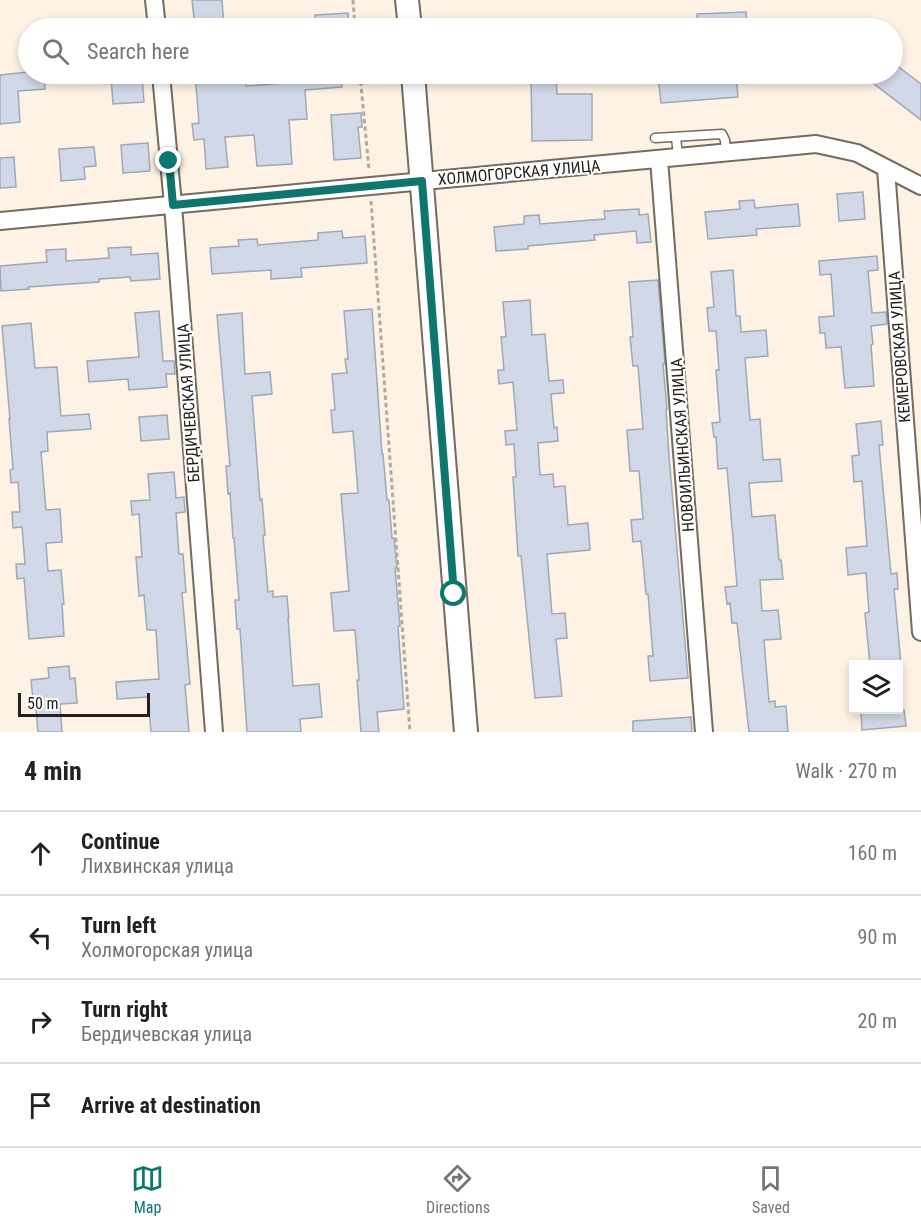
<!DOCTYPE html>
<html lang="en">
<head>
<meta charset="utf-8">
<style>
  :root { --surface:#fff; --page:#f6f6f6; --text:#202124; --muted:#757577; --line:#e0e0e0; --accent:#0f766e }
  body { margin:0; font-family:"Roboto Condensed",sans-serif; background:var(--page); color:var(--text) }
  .controls { position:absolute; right:18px; bottom:18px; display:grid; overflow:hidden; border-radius:0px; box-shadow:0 3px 9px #0003 }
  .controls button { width:54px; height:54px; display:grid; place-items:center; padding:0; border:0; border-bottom:2px solid var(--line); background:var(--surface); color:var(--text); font:30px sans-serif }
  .scale { position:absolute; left:18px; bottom:15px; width:132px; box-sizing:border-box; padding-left:6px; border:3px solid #24201b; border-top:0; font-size:16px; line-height:21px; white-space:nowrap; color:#24201b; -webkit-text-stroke:4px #fff; paint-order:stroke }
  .stop { position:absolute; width:18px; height:18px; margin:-14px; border:4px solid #0f766e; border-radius:50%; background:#fff }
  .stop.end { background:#0f766e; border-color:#fff; box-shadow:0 2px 6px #0008 }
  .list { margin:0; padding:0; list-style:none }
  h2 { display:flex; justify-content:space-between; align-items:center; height:78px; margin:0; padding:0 24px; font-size:26px }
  h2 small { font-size:20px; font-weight:400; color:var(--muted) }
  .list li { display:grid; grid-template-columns:39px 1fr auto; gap:18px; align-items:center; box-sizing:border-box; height:84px; padding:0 24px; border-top:2px solid var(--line) }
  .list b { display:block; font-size:22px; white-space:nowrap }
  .list p { margin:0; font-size:20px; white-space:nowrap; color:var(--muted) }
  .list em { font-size:20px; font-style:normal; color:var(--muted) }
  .icon { flex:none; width:33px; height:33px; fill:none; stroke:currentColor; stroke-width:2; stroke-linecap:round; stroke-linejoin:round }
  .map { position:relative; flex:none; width:921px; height:732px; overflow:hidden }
  .search { position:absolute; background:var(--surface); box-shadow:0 3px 9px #0003; left:18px; right:18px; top:18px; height:66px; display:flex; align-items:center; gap:15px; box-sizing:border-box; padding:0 21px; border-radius:33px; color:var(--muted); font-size:22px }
  .sheet { height:414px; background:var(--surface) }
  nav { display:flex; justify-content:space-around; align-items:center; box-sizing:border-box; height:84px; border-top:2px solid var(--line); background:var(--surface); font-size:16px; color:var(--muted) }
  nav a { display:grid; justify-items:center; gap:3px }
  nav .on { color:var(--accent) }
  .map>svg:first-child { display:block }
</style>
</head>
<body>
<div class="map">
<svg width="921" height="732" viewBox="0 0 921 732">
  <rect width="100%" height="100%" fill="#fef2e5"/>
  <path fill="#d1d8e7" stroke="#a0a7b6" stroke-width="1.5" d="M192,0h30l2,28h-29z
    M746,12l1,16h-50v-14z
    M348,13l1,15h-33l-1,-13z
    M892,62l29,22v36l-48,-37 7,-9h12z
    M28,72l16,2 1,15 -27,2 2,31 -20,2v-49z
    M195,74h50l1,12 53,-4 -1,-8h43l1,13 -37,3 2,29 -18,1 3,44 -35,2 -3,-31 -29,2 3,30 -22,2 -2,-30 -10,1 -2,-16 7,-1z
    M531,74h25l1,20h35v46l-60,1z
    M692,74h44l2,23 -77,6 -3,-27z
    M142,76l2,26 -31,2 -2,-26z
    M361,113l1,14h-4l3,31 -27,2 -3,-45z
    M148,143l2,28 -27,2 -2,-28z
    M94,147l2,19 -12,1 1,12 -24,2 -2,-32z
    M14,157l2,30 -16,1v-30z
    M863,192l2,27 -26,2 -2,-27z
    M754,200l1,8 43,-4 2,22 -44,3 1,6 -49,4 -3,-27 35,-3 -1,-8z
    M639,209v6l9,-1 3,28 -14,1 -1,-12 -42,4 1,5 -67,6v3l-32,2 -2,-24 30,-3v-8l15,-1 1,9 65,-5 -1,-8z
    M342,231l1,7 22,-2 2,27 -66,5 1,9 -31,2v-9l-59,4 -2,-26 29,-2 -1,-6 19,-1 1,6 60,-5v-7z
    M131,247v8l27,-2 2,26 -29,2 -1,-4 -31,2v3l-71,5 1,2 -28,2 -1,-25 47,-4 -1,-12 20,-1v12l43,-3 -1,-10z
    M877,256l1,14 -10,1 4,42 14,-1 1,12 -16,2 2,18 -2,1 3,41 -29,2 -4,-41 -15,1 -1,-15h-5l-1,-16 15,-1 -3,-42 -11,1 -1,-14z
    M733,270l3,46h4l1,16 25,-2 2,26 -23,2 5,62 10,-1 3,41 17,-1 2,22 -33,2 3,34 23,-2 4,45h2l2,19 -23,1 2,31 16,-1 3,29 -17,1 5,62 6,-1v6l11,-1 2,26h-39l-12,-109h-5l-2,-20 -3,1 -2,-17 12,-1 -10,-118 -9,1 -2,-32h-2l-2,-14 8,-1 -4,-52h3l-3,-39h-7l-2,-23 7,-1 -3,-35z
    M658,280l7,84h-2l4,45h-1l3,47 19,222 -38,3 -2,-25h5l-5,-62h-2l-5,-53 -8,1 -2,-22 12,-1 -4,-48h-9l-3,-41 16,-1 -5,-63h-5l-3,-29h3l-4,-55z
    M530,300l2,35 13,-1 4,47 14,-1 1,13 -13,1 3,34 3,-1 1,14 -20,2 2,32 13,-1 1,13 11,-1 3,39 20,-2 2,27 -43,4 5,60 13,-1 2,25 -11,1 6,57 -27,2 -14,-142h-3l-5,-79h3l-2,-33 -8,1 -1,-14 12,-1 -4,-48 -14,2 -1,-14h6l-3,-33h5l-3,-35z
    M372,309l10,145h1l4,46h2l3,38h2l3,30h-2l5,58h-2l6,83 -27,3 2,20h-18l-4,-52h2l-4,-50 -21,1 -3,-38 18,-2 -8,-97 17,-1 -5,-62 -20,2 -2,-23h4l-3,-36 15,-1 -2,-14h3l-4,-48z
    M159,311l4,50h11l1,13h-9l1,13 -38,3 -1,-11 -39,3 -2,-21 52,-4 -4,-44z
    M242,313l3,61 25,-2 2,22 -20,2 8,104 2,-1 3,36 -2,1 5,56 5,-1v6l14,-1 2,22h-1l5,68 26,-2 3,33 -22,2 1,13h-54l-7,-103h-3l-2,-29h4l-5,-62h-1l-3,-45 -2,1 -2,-28h4l-13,-151z
    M31,323l4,45 22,-1 4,49 28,-2 2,15 -44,3 1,19 -7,1 5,58 14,-1 2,33 -16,1 2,28 13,-1 3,34h-2l2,32 -35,3 -5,-61 -7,1 -1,-15h9l-3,-37 -9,1 -1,-16h8l-2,-30 -7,1 -1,-13 3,-1 -4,-50h1l-8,-93z
    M167,415l2,24 -28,2 -2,-24z
    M881,421l2,24h-4l12,129 6,-1 1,16h-4l7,75h-31l-5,-51 4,-1 -3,-39 -18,2 -2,-27 21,-2 -5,-65 -8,1 -2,-26 7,-1 -3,-31z
    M174,472l2,26 8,-1 1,15 -9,1 3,41h4l3,38 -4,1 8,91 -5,1 4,47h-38l-3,-35 -31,2 -1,-17 43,-3 -3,-49h-9l-3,-35 -5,1 -3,-39h6l-3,-43 -7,1 -1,-14 19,-1 -2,-26z
    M69,666l1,13 5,-1 2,25 -17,1 2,28h-24l-3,-32h-2l-2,-20 18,-2 -1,-10z
    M861,710h43l2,16 -44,4z
    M691,717l1,15h-59v-11z"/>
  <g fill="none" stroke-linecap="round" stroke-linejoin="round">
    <defs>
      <path id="lane" d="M676,137l2,20
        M655,138l67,-4 3,6 1,13"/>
      <path id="street" d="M154,0l3,28
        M161,74l12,131 41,527
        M659,159l45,573
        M886,169l35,463
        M0,221l816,-77 41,9 64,33"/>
      <path id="secondary" d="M407,0l3,28
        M413,74l53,658"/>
    </defs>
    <use href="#lane" stroke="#746a5e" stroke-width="11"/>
    <use href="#street" stroke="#746a5e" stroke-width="20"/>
    <use href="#secondary" stroke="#746a5e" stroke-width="26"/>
    <path stroke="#b3aa9f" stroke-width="3" stroke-dasharray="4.5 3" stroke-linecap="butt" d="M353,0l2,28
      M360,74l9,96
      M371,201l39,531"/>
    <use href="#lane" stroke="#fff" stroke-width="8"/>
    <use href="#street" stroke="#fff" stroke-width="16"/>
    <use href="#secondary" stroke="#fff" stroke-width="22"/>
  </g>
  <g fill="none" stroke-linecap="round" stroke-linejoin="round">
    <path stroke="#0f766e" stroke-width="8" d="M169,161l4,44 249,-24 32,413"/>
  </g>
  <g text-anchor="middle" stroke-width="4.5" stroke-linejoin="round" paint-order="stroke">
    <g font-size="16" fill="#24201b" stroke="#fff">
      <text transform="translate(519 172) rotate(-5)" y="6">ХОЛМОГОРСКАЯ УЛИЦА</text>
      <text transform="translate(899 347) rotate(-94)" y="6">КЕМЕРОВСКАЯ УЛИЦА</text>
      <text transform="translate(188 403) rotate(-94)" y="6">БЕРДИЧЕВСКАЯ УЛИЦА</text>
      <text transform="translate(682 445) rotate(-94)" y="6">НОВОИЛЬИНСКАЯ УЛИЦА</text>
    </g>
  </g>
</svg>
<div class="controls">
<button><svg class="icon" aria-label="layers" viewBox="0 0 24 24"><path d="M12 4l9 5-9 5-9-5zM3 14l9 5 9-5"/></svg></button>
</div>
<div class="scale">50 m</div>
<div class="stop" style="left:454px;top:594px"></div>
<div class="stop end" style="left:169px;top:161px"></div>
<div class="search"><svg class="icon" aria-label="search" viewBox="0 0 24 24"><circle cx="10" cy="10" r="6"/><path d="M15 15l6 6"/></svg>Search here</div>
</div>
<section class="sheet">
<h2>4 min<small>Walk · 270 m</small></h2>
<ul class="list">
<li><svg class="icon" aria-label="ahead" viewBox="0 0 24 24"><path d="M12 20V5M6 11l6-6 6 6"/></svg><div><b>Continue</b><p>Лихвинская улица</p></div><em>160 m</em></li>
<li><svg class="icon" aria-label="left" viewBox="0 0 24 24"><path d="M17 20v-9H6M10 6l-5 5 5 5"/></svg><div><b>Turn left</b><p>Холмогорская улица</p></div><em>90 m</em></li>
<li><svg class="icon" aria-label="right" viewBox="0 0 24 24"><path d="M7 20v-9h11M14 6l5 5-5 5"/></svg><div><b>Turn right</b><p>Бердичевская улица</p></div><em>20 m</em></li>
<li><svg class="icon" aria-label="arrive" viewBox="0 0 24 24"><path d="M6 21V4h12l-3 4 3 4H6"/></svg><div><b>Arrive at destination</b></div></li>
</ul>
</section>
<nav>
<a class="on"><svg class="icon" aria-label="map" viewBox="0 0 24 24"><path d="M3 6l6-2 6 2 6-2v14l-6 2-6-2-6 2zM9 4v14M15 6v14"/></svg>Map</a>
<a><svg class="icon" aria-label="directions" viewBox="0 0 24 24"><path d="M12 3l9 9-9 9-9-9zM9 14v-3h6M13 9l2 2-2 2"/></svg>Directions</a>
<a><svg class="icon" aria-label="saved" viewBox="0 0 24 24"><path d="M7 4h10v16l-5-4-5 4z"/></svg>Saved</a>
</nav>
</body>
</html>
